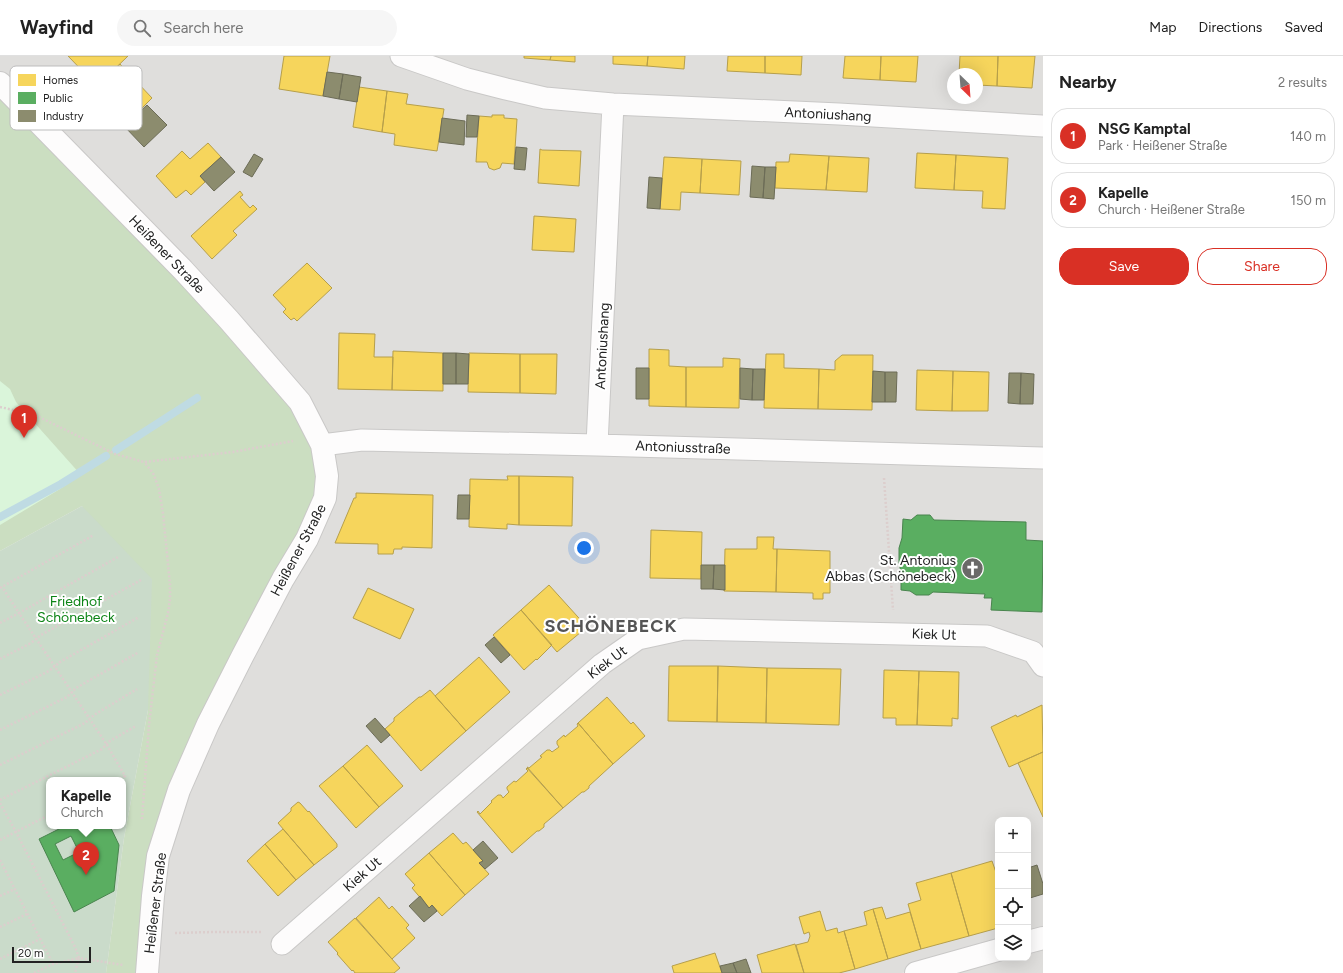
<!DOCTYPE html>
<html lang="en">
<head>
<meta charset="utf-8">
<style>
  :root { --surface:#fff; --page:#f6f6f6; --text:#222; --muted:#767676; --line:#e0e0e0; --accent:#d93025 }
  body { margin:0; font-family:Figtree,sans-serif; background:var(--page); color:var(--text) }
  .controls { position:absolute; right:12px; bottom:12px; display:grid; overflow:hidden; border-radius:8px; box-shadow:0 4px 16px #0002 }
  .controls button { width:36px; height:36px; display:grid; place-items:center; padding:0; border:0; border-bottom:1px solid var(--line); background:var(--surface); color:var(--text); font:20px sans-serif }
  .compass { position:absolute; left:947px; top:12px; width:36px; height:36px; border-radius:50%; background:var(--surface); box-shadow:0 4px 16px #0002; rotate:155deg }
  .scale { position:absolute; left:12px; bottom:10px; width:79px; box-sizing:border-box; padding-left:4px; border:2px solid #222; border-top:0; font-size:11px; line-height:14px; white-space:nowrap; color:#222; -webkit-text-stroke:3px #fff; paint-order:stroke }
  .you { position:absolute; left:584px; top:492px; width:14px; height:14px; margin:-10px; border:3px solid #fff; border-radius:50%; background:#1a73e8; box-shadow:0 0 0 6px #1a73e833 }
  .badge { display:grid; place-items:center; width:26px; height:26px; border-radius:50%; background:var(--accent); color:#fff; font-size:13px; font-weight:700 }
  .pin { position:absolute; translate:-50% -33px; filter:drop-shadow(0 1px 2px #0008) }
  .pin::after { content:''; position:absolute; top:21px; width:14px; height:12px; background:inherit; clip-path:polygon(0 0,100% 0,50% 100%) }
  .popup { position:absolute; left:46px; top:721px; width:80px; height:52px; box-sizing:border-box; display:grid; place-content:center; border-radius:8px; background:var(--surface); filter:drop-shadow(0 1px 3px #0005); font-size:13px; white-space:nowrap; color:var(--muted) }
  .popup b { font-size:15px; color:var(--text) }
  .popup::after { content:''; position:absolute; left:50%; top:100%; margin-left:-8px; border:8px solid transparent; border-top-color:var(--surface) }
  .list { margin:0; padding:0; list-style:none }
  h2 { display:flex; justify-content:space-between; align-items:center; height:52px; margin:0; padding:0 16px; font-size:17px }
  h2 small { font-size:13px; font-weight:400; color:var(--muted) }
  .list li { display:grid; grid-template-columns:26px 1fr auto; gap:12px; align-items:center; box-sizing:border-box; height:56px; margin:0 8px 8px; padding:0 8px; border:1px solid var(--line); border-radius:16px }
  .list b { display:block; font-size:15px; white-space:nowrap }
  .list p { margin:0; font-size:13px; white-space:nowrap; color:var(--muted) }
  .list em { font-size:13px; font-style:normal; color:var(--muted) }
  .actions { display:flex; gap:8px; padding:12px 16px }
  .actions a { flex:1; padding:9px 0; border:1px solid var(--accent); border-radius:16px; text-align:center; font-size:14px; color:var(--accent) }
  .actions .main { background:var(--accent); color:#fff }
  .icon { flex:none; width:22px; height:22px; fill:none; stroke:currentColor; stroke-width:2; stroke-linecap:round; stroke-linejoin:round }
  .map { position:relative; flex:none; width:1043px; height:917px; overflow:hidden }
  header { display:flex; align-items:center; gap:24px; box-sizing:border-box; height:56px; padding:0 20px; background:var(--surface); border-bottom:1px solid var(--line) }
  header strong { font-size:19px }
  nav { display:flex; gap:22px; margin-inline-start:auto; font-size:14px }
  .search { width:280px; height:36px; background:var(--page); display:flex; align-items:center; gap:10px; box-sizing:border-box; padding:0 14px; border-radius:22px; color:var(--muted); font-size:15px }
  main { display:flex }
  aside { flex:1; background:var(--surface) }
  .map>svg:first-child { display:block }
</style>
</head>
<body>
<header>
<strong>Wayfind</strong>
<div class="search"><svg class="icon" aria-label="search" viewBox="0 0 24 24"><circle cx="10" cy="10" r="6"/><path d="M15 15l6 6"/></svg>Search here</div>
<nav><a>Map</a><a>Directions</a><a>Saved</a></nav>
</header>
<main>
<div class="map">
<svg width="1043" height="917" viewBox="0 0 1043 917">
  <rect width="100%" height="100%" fill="#f0eeeb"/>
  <path fill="#dfdedc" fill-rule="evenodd" d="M0,0h1043v879l-15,4v-119h-30v127l-96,26h-751l5,-77 54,-171 -210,-646zM953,18h24v24h-24z
    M1043,886v31h-113l68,-15h30v-12z"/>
  <path fill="#cbdec1" d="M0,31l276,291 49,97 -148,316 -33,182h-38l18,-135 24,-128 -66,-204 -82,45z"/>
  <path fill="#cadbca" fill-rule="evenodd" d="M82,450l70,73 -4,131 -24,128 -18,135h-106v-422zM49,724h74v46h-74z"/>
  <path fill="#daf5da" d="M0,325l10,8 6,13 65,73 -21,14 -60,36z"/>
  <path fill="#f6d55c" stroke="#b69f4b" d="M68,0h60l-31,30z
    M284,0h46l-7,40 -44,-7z
    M524,0h27l-1,4 -26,-2z
    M551,0h24v6l-25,-2z
    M613,0h35l-1,10 -34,-2z
    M648,0h37l-1,13 -37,-3z
    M728,0h37v17l-38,-2z
    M765,0h37l-1,19 -36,-2z
    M845,0h36l-1,24 -37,-2z
    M881,0h37l-2,26 -36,-2z
    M960,0h38l-1,30 -20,-1v-11h-18z
    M998,0h37l-3,32 -35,-2z
    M120,8l32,34 -31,31 -33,-34z
    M359,31l28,4 -5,41 -29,-5z
    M387,35l21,3 -2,10 38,5 -7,42 -43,-6 1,-11 -13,-2z
    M492,59h12v3l13,1 -3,45 -12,-1 -2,5 -6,2 -5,-2 -2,-6h-11l3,-46 13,1z
    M208,87l13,14 -21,19 5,6 -14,13 -5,-5 -10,8 -20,-22 26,-25 8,8z
    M540,93l2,1 39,1 -2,35 -41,-3z
    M917,97l39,2 -2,35 -39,-2z
    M790,98l39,2 -3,34 -51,-2 1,-26h13z
    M956,99l52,3 -3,51 -23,-1 1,-17 -29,-1z
    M829,100l40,2 -2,34 -41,-2z
    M664,101l38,2 -2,34 -19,-1 -1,18 -20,-1z
    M702,103l39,2 -2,34 -39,-2z
    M240,135l3,4 -3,2 10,11 3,-3 4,4 -24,22 4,4 -25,24 -21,-23z
    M534,160l42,3 -2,33 -42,-2z
    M307,207l25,25 -35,33 -3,-3 -3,2 -8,-8 3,-3 -13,-14z
    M339,277l36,1 -1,23h19l-1,33 -54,-1z
    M649,293l20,1v16l17,1v40l-37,-1z
    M393,295l50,2v38l-51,-1z
    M469,297l51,1v39l-52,-1z
    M520,298h37l-1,40 -36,-1z
    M766,298h18v14l35,1 -1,40 -54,-1z
    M842,299h31l-1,55 -54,-1 1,-40 16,1v-9z
    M723,302l17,1 -1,49 -53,-1v-40h37z
    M917,314l36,1 -1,40 -36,-1z
    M953,315l36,1 -1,39h-36z
    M507,420h12v49l-12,-1v5l-38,-2 1,-48 38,1z
    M519,420l54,1 -1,49 -53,-1z
    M356,437l77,2 -1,53 -30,-1v2h-8l-1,5h-15v-10l-43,-1 19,-45h2z
    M651,474l51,2 -1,47 -51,-1z
    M757,481h17l-1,12h4l-1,43 -52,-1 1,-42h32z
    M777,493l53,2v42h-7v6h-10v-6l-37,-1z
    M549,529l38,42 -30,25 -36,-42z
    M368,532l46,21 -14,30 -47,-21z
    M521,554l31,35 -15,15 -1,-1 -12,11 -31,-35z
    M479,601l31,35 -44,39 -31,-35z
    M669,610h49l-1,56 -49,-1z
    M718,610l49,2 -1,55 -49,-1z
    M767,612l74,1 -2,56 -73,-2z
    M884,614l35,1 -2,54h-21v-7h-13z
    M919,615l40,1 -1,47 -6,-1v8l-35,-1z
    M430,634l36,41 -45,40 -36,-42 9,-8v-3l25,-21h2z
    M607,641l24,27 2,-2 12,14 -32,28 -35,-41z
    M1042,649l1,47 -34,15 -18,-40 25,-12 1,2z
    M578,667l35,41 -24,22v2l-5,4h-2l-19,16 -36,-41 2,1 13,-11 -2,-1 7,-6h3l2,2 7,-5 -2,-3v-3l7,-6 1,2 13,-11 -1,-2z
    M367,689l36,41 -24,21 -36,-41z
    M1043,696v65l-25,-54z
    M343,710l36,41 -23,21 -37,-42z
    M527,712l36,40 -19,16v3l-5,4h-2l-25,22 -35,-41 1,-1 2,3 12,-12 -1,-1 7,-6h3l2,3 6,-6 -2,-3v-2l7,-6 2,1 12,-11 -2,-2z
    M298,746l2,1 8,9 1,-1 28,33v3l-23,18 -36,-42 13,-12v-3z
    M283,773l31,36 -18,15 -31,-36z
    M453,777l10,11 3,-2 17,19 -4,2 10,11 -24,21 -36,-42z
    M265,788l31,36 -18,16 -31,-35z
    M429,797l36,42 -23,21 -10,-11 -3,3 -17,-20 3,-3 -10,-11z
    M992,805l6,17v50l-29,8 -18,-63z
    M951,817l18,63 -48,13 -13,-45 13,-4 -5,-17z
    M379,841l10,12 3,-3 17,19 -3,3 9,10 -23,21 -36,-41z
    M882,851l4,12 24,-7 11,37 -33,10 -15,-50z
    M873,853l15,50 -33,10 -11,-38 23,-6 -3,-13z
    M820,855l6,20 11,-3 1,5 6,-2 11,38 -16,4h-35l-8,-28 12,-3 2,-6 -1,-4 -5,2 -5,-17z
    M355,862l45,50 -6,5h-39l-2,-3 -1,1 -15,-17 1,-1 -10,-11z
    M795,888l9,29h-42l-5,-18z
    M715,897l7,20h-48l-2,-7z"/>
  <path fill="#5aae61" stroke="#49844e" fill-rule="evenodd" d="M917,459h13l4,5 92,2v18l17,1 -1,71 -51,-2 1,-12h-8l1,-4 -52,-2 -4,3h-13l-6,-4 -9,-1v-18l-2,-9v-15l3,-10 1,-19 8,1z
    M65,770h45l9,19 -5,46 -40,21 -35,-73zM71,780l8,16 -16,8 -8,-16z"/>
  <path fill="#8c8c6e" stroke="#6c6c57" d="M327,16l16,2 -4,25 -16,-3z
    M343,18l18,3 -4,25 -18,-3z
    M147,49l20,20 -23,22 -20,-21z
    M467,59l12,1 -2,21h-11z
    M442,62l23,3 -1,24 -25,-3z
    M516,91l11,1 -2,22 -11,-1z
    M254,98l9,5 -11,18 -9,-5z
    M221,101l14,15 -21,19 -14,-15z
    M752,110l13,1 -2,31 -13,-1z
    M765,111h11l-2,32 -11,-1z
    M649,121l13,1 -2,31 -13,-1z
    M443,297h13v31h-13z
    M456,297l13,1 -1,30h-12z
    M636,312h13v31h-13z
    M740,312l13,1 -1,31 -12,-1z
    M753,313h12l-1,31h-12z
    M873,315l12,1v30h-13z
    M885,316h12l-1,30h-11z
    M1009,317h12l-1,31 -12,-1z
    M1021,317l13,1 -1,30h-13z
    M458,439h12l-1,24h-12z
    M701,509h13l-1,24h-12z
    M714,509h11v25l-12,-1z
    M494,581l16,18 -9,8 -16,-18z
    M375,662l15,17 -9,8 -15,-17z
    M483,785l15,17 -13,11 -6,-6 4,-2 -10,-11z
    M1037,809l6,19v10l-13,4 -2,-5v-25z
    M420,840l9,12 3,-3 5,6 -13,11 -15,-16z
    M746,903l5,14h-14l-4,-10z
    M733,907l4,10h-15l-2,-7z"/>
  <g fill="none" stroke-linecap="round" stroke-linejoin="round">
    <path stroke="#bfdbe3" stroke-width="8" d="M116,394l81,-52
      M0,461l61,-33 45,-28"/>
    <defs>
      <path id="minor" d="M401,0l66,23 39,10 39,9 68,6 226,10 204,12
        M322,389l40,-5 235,5 446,13
        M597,389l16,-341
        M282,888l320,-280 36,-25 46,-10 303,7 46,16 10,14"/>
      <path id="tertiary" d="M0,27l183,187 46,50 71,82 22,43 5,31 -2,22 -18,41 -24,40 -40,76 -35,69 -29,66 -21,66 -5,40 -6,77
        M1028,886l15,-4
        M916,917l82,-23"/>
    </defs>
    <use href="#minor" stroke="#c9c8c7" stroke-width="23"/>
    <use href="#tertiary" stroke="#c9c8c7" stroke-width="24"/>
    <path stroke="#dccecd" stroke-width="2.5" stroke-dasharray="2 2" stroke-linecap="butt" d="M0,351l35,8 80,39 29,8 89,-10 60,-11
      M884,422l9,132
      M0,532l94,-53
      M0,567l19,-10 -17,-26
      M0,603l31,-16 10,-8 100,-55
      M0,639l49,-24 11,-9 79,-45
      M0,674l67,-33 9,-9 63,-36
      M0,709l85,-42 9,-8 43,-26
      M116,724l9,-4 -18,-31 -88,-132 99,-56
      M0,744l102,-51 8,-8 26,-15
      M0,747l16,29 59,115 4,11 44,7
      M142,763l7,-94 8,-70 11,-42 2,-14v-14l-7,-72 -4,-24 -6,-16 -9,-11
      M0,784l49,-25
      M0,804l53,104
      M0,840l15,-7
      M0,871l27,-13
      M175,877l38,-1h49
      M0,903l40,-20
      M34,917l19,-9 26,-6 -4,15"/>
    <use href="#minor" stroke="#fdfcfc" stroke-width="21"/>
    <use href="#tertiary" stroke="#fdfcfc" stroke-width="22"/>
  </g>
  <defs>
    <symbol id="church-disc" viewBox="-11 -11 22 22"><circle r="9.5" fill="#6a6968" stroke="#fff"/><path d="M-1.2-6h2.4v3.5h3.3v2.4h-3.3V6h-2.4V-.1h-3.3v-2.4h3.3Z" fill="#fff"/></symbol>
  </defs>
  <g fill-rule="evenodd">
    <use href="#church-disc" x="960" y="500" width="25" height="25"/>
  </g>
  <g text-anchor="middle" stroke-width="4" stroke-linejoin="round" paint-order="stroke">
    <g font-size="14" fill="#222" stroke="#fff">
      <text transform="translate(828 58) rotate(3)" y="5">Antoniushang</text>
      <text transform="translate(167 198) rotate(46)" y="5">Heißener Straße</text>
      <text transform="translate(602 290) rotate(-87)" y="5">Antoniushang</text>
      <text transform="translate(683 391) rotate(2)" y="5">Antoniusstraße</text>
      <text transform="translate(298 494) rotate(-62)" y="5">Heißener Straße</text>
      <text transform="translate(934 578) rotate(2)" y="5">Kiek Ut</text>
      <text transform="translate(607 606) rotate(-37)" y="5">Kiek Ut</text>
      <text transform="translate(362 818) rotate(-41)" y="5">Kiek Ut</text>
      <text transform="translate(155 847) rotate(-83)" y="5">Heißener Straße</text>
    </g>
    <g font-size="14" fill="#222" stroke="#fff" text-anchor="end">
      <text x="956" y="509">St. Antonius<tspan x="956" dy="16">Abbas (Schönebeck)</tspan></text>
    </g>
    <g font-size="14" fill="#0c8416" stroke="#fff">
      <text x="76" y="550">Friedhof<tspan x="76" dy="16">Schönebeck</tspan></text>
    </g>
    <g font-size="18" font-weight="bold" letter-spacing="1" fill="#555" stroke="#fff">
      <text x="611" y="576">SCHÖNEBECK</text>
    </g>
  </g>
  <rect x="10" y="10" width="132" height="64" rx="6" fill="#fff" stroke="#bdbdbd" stroke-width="1"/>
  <rect x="18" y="18" width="18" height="12" fill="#f6d55c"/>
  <rect x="18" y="36" width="18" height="12" fill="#5aae61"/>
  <rect x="18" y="54" width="18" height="12" fill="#8c8c6e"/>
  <g font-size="11" fill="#222">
    <text x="43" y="28">Homes</text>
    <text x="43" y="46">Public</text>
    <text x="43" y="64">Industry</text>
  </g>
</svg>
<div class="controls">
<button>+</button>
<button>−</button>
<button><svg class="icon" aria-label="locate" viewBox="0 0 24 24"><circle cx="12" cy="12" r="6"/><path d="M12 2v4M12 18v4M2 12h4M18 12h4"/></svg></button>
<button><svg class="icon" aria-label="layers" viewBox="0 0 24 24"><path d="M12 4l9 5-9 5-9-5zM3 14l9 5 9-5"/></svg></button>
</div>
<svg class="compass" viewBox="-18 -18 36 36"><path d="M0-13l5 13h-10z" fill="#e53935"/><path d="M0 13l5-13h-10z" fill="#767676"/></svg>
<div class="scale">20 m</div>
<div class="you"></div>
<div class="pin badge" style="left:24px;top:382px">1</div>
<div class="pin badge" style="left:86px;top:819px">2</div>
<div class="popup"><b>Kapelle</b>Church</div>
</div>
<aside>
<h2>Nearby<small>2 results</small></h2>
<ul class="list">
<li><span class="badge">1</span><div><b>NSG Kamptal</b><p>Park · Heißener Straße</p></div><em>140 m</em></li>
<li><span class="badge">2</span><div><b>Kapelle</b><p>Church · Heißener Straße</p></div><em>150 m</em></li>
</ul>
<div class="actions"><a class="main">Save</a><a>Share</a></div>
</aside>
</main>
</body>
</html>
